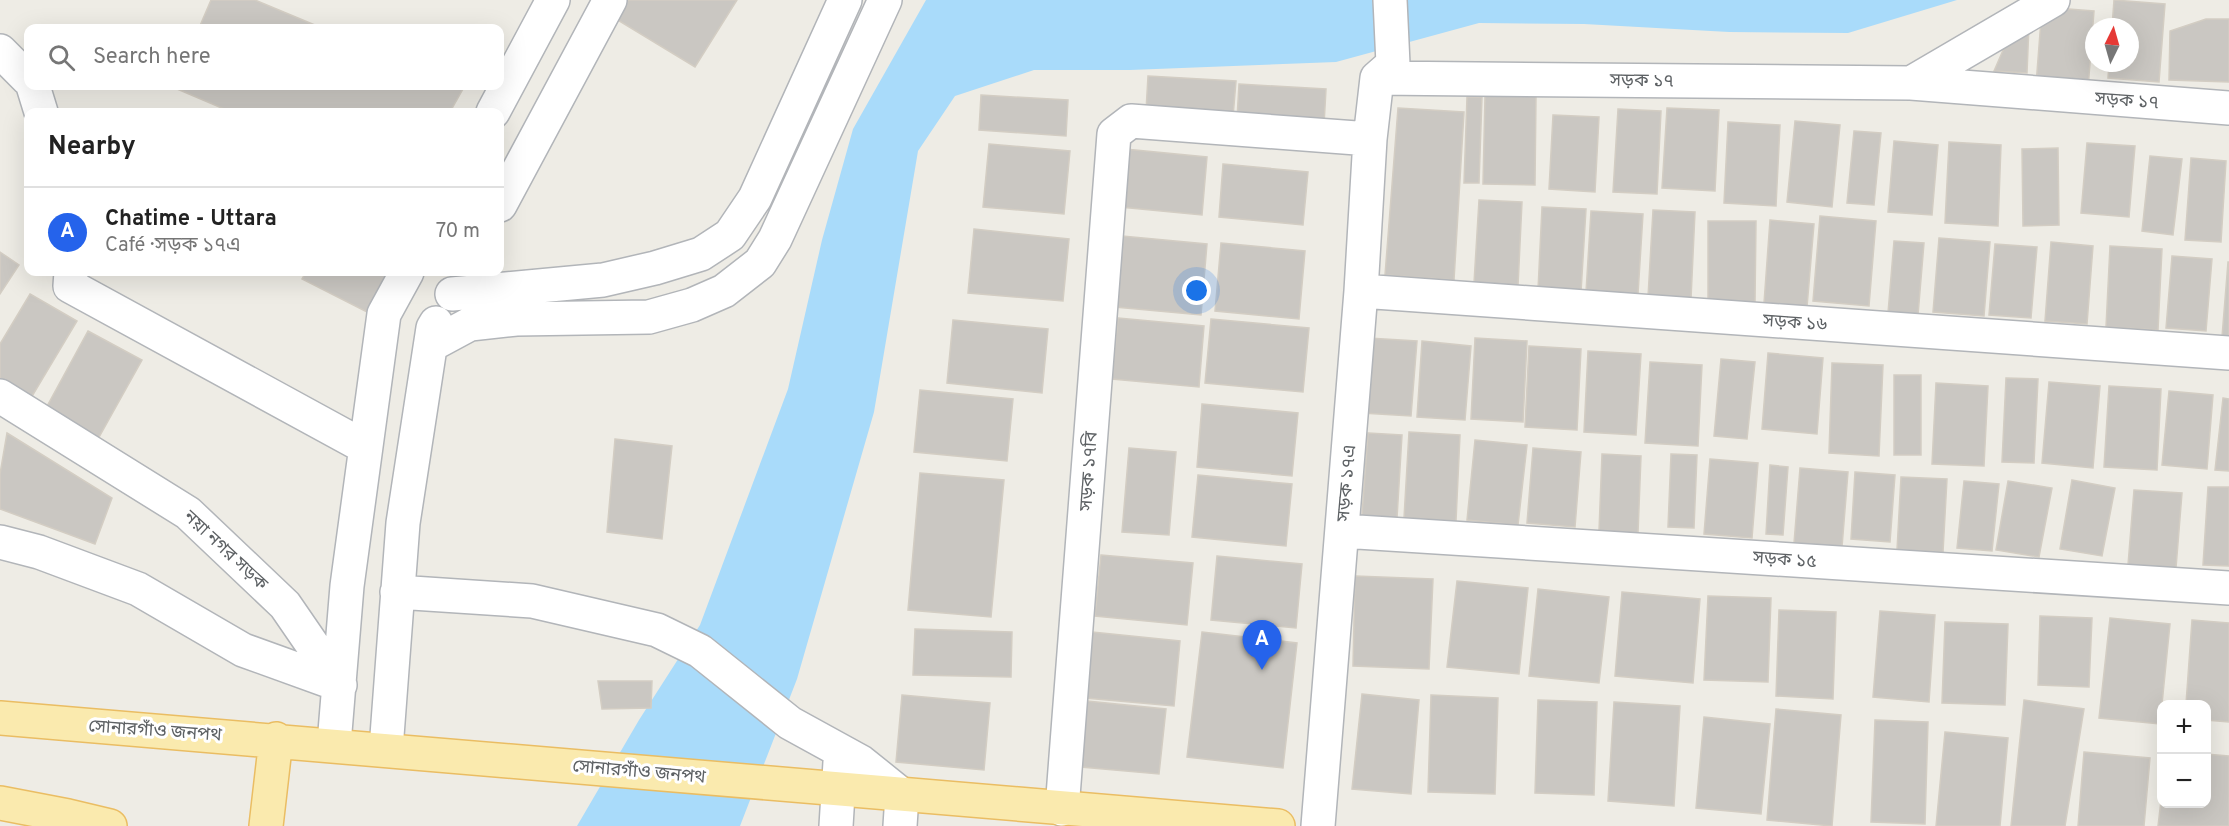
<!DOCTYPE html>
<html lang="en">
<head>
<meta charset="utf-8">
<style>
  :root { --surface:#fff; --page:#f2f2f2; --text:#222; --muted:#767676; --line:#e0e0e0; --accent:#2563eb }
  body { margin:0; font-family:Overpass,"Noto Sans Bengali",sans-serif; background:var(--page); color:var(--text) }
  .controls { position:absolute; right:18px; bottom:18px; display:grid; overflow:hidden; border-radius:12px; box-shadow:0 6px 24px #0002 }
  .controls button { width:54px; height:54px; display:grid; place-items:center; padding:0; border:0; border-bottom:2px solid var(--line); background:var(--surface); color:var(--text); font:30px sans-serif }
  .compass { position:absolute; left:2085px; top:18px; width:54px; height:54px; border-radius:50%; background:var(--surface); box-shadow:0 6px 24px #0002; rotate:5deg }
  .you { position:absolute; left:1197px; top:291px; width:21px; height:21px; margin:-15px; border:4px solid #fff; border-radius:50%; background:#1a73e8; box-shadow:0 0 0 9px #1a73e833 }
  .badge { display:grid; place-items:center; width:39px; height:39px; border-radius:50%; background:var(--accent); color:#fff; font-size:20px; font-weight:700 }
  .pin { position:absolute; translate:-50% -50px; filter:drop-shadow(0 2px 3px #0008) }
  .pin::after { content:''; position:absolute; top:32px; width:21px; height:18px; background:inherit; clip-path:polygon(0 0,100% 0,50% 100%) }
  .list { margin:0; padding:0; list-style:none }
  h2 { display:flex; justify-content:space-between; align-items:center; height:78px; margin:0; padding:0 24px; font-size:26px }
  h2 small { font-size:20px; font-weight:400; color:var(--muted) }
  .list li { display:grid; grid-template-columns:39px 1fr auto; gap:18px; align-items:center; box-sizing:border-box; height:90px; padding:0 24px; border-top:2px solid var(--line) }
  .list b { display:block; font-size:22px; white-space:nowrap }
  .list p { margin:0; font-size:20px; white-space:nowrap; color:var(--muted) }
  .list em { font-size:20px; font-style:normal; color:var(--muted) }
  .icon { flex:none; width:33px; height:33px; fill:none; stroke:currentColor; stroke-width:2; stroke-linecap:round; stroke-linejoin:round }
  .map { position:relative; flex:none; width:2229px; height:826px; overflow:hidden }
  .search { position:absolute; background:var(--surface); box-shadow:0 6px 24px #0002; left:24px; top:24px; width:480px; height:66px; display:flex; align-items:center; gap:15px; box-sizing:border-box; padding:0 21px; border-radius:12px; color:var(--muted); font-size:22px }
  .panel { position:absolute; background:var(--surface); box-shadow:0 6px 24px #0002; left:24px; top:108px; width:480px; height:168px; border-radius:12px }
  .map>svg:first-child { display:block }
</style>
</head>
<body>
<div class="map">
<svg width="2229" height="826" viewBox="0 0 2229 826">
  <rect width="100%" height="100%" fill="#eeece5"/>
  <path fill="#a9dbfa" d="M926,0h1031l-109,33 -119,-1 -145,-8 -105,-1 -143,39 -206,8h-96l-79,26 -37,55 -44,261 -77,267 -57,147h-163l62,-106 61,-95 88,-236 34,-149 31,-111z"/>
  <path fill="#cac7c2" stroke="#d3cdc3" stroke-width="1.5" d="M211,0h44l67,28h-123z
    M628,0h109l-42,67 -79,-48z
    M2114,0l51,4 -6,78 -51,-4 1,-15h21v-36h-18z
    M2042,7l52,4 -6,78 -52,-4z
    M2206,19h23v63l-60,-2 1,-49z
    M2014,25h15l-2,48 -33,-2z
    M1148,76l88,5 -3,36 -87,-6z
    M1239,84l87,5 -2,36 -87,-6z
    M176,86h278l9,3 -13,23h-219l-56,-24z
    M981,95l87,5 -2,36 -87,-6z
    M1485,96h51l-1,89 -52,-1z
    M1467,97h15l-3,86h-15z
    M1398,108l66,4 -10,168 -69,-5z
    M1667,108l52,2 -4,81 -53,-3z
    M1618,109l43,2 -4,83 -44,-2z
    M1553,115l46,2 -4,75 -46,-3z
    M1795,121l45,4 -8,82 -45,-5z
    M1728,122l52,3 -4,81 -52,-3z
    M1854,131l27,2 -7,72 -27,-2z
    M1894,141l44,4 -6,70 -44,-3z
    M1949,142l52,3 -3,81 -53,-3z
    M2087,143l48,3 -6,71 -48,-4z
    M989,144l81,7 -6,63 -81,-7z
    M2058,148l1,77 -36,1 -1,-77z
    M1125,149l82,8 -5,58 -82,-8z
    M2150,156l32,3 -9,76 -31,-4z
    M2191,158l35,3 -5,81 -36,-2z
    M1223,164l85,8 -5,53 -84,-8z
    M1479,200l43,2 -4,84 -44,-3z
    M1542,207l44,2 -5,83 -43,-2z
    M1653,210l42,2 -4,87 -43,-2z
    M1591,211l52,3 -5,80 -52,-2z
    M1820,216l56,5 -7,85 -56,-5z
    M1770,220l44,4 -7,83 -43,-4z
    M1708,221h48l-1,82 -47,-1z
    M974,229l95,10 -6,62 -95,-8z
    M1122,236l85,8 -6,71 -86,-8z
    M1939,238l51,4 -6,74 -51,-4z
    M1894,241l30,2 -6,72 -30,-2z
    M2051,242l42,4 -6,78 -42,-3z
    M1221,243l84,8 -6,68 -84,-8z
    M1995,244l42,3 -6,71 -42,-3z
    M2110,246l52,3 -4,81 -52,-3z
    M0,252l19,13 -19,29z
    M2172,256l40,3 -6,72 -40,-3z
    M2228,262h1v75h-7z
    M306,272h88l-23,42 -69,-35z
    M30,294l47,27 -46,77 -31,-18v-36z
    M1118,318l86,8 -5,61 -87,-8z
    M1211,319l98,9 -6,64 -98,-9z
    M953,320l95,9 -6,64 -95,-10z
    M88,331l54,29 -44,79 -53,-29z
    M1368,338l49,3 -6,75 -49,-3z
    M1475,338l52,3 -4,81 -52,-3z
    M1422,341l49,5 -6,74 -48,-3z
    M1529,346l52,3 -4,81 -52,-3z
    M1588,351l53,3 -5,81 -52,-3z
    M1768,353l55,5 -6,76 -55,-5z
    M1721,359l34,3 -8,77 -33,-3z
    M1650,362l52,3 -4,81 -53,-3z
    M1832,363l51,2 -4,91 -50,-3z
    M1894,375h27v80h-27z
    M2006,378l32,1 -4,84 -32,-1z
    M2049,382l51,4 -7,82 -51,-5z
    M1936,383l52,3 -4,80 -52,-2z
    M2109,386l52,3 -4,81 -53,-3z
    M920,390l93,9 -6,62 -93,-9z
    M2169,391l44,4 -6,74 -45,-4z
    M2223,398l6,1v72l-14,-1z
    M1202,404l96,9 -6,63 -95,-9z
    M1409,432l51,3 -4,86 -52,-3z
    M7,433l105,65 -17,46 -95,-35v-35z
    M1368,433l34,2 -5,83 -35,-3z
    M615,439l57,7 -10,93 -55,-7z
    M1475,440l52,5 -9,80 -51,-5z
    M1129,448l47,4 -7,83 -47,-3z
    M1533,448l48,4 -6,75 -48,-4z
    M1602,454l39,2 -3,77 -39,-2z
    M1671,454l26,1 -3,73 -26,-1z
    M1710,459l48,4 -6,75 -48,-4z
    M1770,465l18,2 -5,68 -17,-1z
    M1800,468l48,4 -6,75 -48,-4z
    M1855,472l40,3 -5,67 -39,-3z
    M920,473l84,7 -13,137 -83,-7z
    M1198,475l94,9 -6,62 -94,-9z
    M1901,477l46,2 -4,73 -46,-2z
    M2072,480l43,8 -13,68 -42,-7z
    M1964,481l35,3 -7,67 -35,-3z
    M2008,481l44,7 -13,69 -43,-7z
    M2208,487h21v79l-26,-1z
    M2134,490l48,3 -6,75 -48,-3z
    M1101,555l92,8 -6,62 -92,-9z
    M1217,556l85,8 -6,64 -85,-8z
    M1355,576l78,3 -4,90 -76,-3z
    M1457,581l71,7 -9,86 -72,-7z
    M1538,589l71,8 -10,86 -70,-7z
    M1622,592l78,7 -7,84 -78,-7z
    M1708,596l63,2 -3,84 -64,-2z
    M1779,610l57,2 -3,87 -57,-3z
    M1880,611l55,4 -6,87 -56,-5z
    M2040,616l52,2 -3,69 -51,-2z
    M2110,618l60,6 -10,100 -61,-6z
    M2192,620l37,3v99l-23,-2v-16h-20z
    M1945,622l63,2 -3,81 -63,-2z
    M915,629l97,3 -1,45 -98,-2z
    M1092,632l88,9 -6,65 -89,-8z
    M1202,632l95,11 -14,125 -96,-11z
    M598,681h54l-1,27 -49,1z
    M1362,694l57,6 -8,94 -59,-5z
    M902,695l88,8 -6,67 -88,-8z
    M1431,695l67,3 -3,96 -67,-2z
    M1538,700l59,2 -3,93 -59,-2z
    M2024,700l60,9 -19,117h-54z
    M1087,701l79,8 -7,65 -78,-7z
    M1614,702l66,4 -6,100 -66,-5z
    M1776,709l65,6 -9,111 -65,-6z
    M1704,717l66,7 -9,90 -65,-6z
    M1875,720l53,2 -3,102 -54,-2z
    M1945,732l63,6 -8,88h-64z
    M2084,752l66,6 -6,68h-66z
    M2206,754l23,2v70h-71l4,-34v12h44z"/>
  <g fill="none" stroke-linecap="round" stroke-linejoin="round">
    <defs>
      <path id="minor" d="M0,51l28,28
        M1377,78l16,-14 -3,-64
        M1911,83l142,-83
        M33,86l8,26
        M493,112l60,-112
        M500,205l110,-205
        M71,272l-1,14 295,161
        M1361,291l868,62
        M452,294l151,-14 52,-12 46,-14 29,-19 25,-37 90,-198
        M431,345l39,-21 46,-5 133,-2 43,-12 32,-14 36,-28 15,-24 110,-239
        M0,396l188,117 97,92 55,80
        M1342,531l887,57
        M0,542l39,10 99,37 105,61 97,35
        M397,592l135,9 125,29 43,21 90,72 71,39 41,33 -2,31
        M334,744l13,-158 37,-272 23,-42
        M386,749l17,-226 30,-195 3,-5
        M1062,809l52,-675 17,-13 239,18 7,-61 534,5 318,25
        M836,826l4,-64
        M1318,826l43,-535 9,-152"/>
      <path id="major" d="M0,718c426,33 852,75 1278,108
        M0,803l68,13 42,10
        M266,826l10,-87"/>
    </defs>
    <use href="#minor" stroke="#b2b5b9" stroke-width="36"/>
    <use href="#major" stroke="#eabd63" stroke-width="36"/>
    <use href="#minor" stroke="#fff" stroke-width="33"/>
    <use href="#major" stroke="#faeaae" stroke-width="33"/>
  </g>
  <g text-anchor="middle" stroke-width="6" stroke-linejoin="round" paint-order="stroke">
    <g font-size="18" fill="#5d6164" stroke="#fff">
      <text transform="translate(1642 80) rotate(1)" y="6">সড়ক ১৭</text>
      <text transform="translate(2127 100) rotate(4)" y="6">সড়ক ১৭</text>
      <text transform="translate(1795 322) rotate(4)" y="6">সড়ক ১৬</text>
      <text transform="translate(1088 471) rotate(-86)" y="6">সড়ক ১৭বি</text>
      <text transform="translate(1346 483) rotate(-85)" y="6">সড়ক ১৭এ</text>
      <text transform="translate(226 550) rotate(43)" y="6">নয়া নগর সড়ক</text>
      <text transform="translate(1785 559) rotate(4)" y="6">সড়ক ১৫</text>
      <text transform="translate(155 730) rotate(4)" y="6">সোনারগাঁও জনপথ</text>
      <text transform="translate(639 771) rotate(5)" y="6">সোনারগাঁও জনপথ</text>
    </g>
  </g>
</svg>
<div class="controls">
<button>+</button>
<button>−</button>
</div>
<svg class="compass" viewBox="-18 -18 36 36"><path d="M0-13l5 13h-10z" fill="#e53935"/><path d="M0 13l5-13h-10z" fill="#767676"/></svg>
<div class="you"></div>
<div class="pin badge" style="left:1262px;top:670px">A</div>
<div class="search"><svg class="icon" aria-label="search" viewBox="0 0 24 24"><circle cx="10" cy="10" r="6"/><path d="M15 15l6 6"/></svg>Search here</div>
<section class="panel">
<h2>Nearby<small></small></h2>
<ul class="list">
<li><span class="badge">A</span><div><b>Chatime - Uttara</b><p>Café · সড়ক ১৭এ</p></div><em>70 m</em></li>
</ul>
</section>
</div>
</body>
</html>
